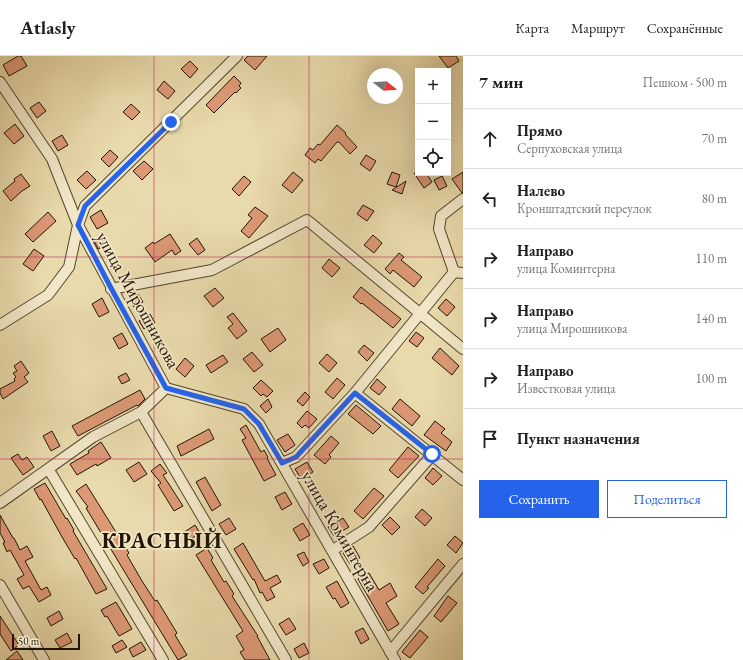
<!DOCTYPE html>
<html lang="ru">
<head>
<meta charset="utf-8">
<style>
  :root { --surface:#fff; --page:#f2f2f2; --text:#202124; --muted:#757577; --line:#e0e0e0; --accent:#2563eb }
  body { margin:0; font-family:"EB Garamond",serif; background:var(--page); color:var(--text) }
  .controls { position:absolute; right:12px; top:12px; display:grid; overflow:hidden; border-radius:0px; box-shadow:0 4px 16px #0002 }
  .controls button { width:36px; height:36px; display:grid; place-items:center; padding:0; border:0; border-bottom:1px solid var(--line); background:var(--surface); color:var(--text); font:20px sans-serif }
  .compass { position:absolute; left:367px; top:12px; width:36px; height:36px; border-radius:50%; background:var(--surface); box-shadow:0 4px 16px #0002; rotate:107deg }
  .scale { position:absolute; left:12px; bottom:10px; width:68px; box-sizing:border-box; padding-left:4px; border:2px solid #201506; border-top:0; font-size:11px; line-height:14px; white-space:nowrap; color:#201506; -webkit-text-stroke:3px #f1e7c8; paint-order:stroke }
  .stop { position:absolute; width:12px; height:12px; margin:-9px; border:3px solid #2563eb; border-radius:50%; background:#fff }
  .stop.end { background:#2563eb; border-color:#fff; box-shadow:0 1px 4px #0008 }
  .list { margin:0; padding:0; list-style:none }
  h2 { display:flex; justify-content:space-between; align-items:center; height:52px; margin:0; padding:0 16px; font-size:17px }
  h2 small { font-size:13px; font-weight:400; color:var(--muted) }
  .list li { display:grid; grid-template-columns:26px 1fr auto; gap:12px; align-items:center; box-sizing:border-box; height:60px; padding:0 16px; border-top:1px solid var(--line) }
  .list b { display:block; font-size:15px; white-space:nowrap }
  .list p { margin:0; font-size:13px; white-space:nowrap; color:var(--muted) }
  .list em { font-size:13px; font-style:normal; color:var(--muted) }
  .actions { display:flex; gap:8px; padding:12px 16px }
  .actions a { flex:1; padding:9px 0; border:1px solid var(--accent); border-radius:0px; text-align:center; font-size:14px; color:var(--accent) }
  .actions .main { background:var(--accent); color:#fff }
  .icon { flex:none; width:22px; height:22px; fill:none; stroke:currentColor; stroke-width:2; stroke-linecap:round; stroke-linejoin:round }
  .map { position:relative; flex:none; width:463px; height:604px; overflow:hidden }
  header { display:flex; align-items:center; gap:24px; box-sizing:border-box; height:56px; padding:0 20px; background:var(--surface); border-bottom:1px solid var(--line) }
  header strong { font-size:19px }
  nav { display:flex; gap:22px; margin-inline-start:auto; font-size:14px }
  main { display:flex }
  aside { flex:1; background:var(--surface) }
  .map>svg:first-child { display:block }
</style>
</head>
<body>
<header>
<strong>Atlasly</strong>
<nav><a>Карта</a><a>Маршрут</a><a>Сохранённые</a></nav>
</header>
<main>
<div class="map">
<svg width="463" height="604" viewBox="0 0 463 604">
  <rect width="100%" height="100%" fill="#e9daab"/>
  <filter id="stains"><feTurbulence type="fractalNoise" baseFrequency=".005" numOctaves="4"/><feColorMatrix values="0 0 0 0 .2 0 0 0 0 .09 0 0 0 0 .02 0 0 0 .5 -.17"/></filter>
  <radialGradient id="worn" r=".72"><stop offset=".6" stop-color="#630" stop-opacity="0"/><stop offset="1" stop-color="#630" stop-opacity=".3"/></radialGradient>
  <path fill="#dd9976" stroke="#201506" d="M18,0h3l6,10 -18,10 -6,-11z
    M248,0h19l-12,14 -11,-10z
    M439,0h17l3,5 -11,7z
    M190,5l8,8 -8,9 -9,-9z
    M234,20l7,7 -2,3 2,2 -5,5 -1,-1 -21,21 -8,-8z
    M164,25l11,10 -7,8 -11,-9z
    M39,46l7,9 -9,7 -7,-10z
    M131,48l9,8 -8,8 -9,-8z
    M15,68l9,12 -10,8 -10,-11z
    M337,69l9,8 -1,1 12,13 -7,7 -11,-12h-2l-16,19 -3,-2 -3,4 -10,-8 5,-7 3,2 5,-6 2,1z
    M62,79l6,10 -10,6 -6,-10z
    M110,94l8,7 -9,10 -8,-8z
    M366,99l10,6 -6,10 -10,-7z
    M144,105l9,8 -11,11 -9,-9z
    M87,115l9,9 -10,9 -9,-9z
    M293,116l10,8 -11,13 -10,-8z
    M392,116l8,3 -4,12 -9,-3z
    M463,116v21h-1l-10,-14z
    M414,117h12l6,9 -8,6z
    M21,118l9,12 -8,5 -11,10 -8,-10 12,-10 -1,-2z
    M244,120l7,6 -12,14 -7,-7z
    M442,120l5,10 -8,4 -5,-10z
    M406,125l-4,13 -10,-4z
    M363,149l11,6 -7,10 -10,-7z
    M255,151l13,9 -19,22 -8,-7 11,-13 -4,-3z
    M101,154l7,13 -11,6 -7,-12z
    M48,156l8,9 -23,21 -8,-8z
    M170,178l11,17 -6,4 -3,-5 -17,12 -10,-14 8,-6 1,2z
    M103,179l5,9 -10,5 -4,-8z
    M373,179l9,8 -8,10 -10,-8z
    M197,182l8,12 -7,5 -9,-11z
    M34,193l10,7 -11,15 -10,-7z
    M399,197l5,4 -3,3 21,17 -8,10 -21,-17 -3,4 -5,-5z
    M329,203l11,9 -8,9 -10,-9z
    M361,231l40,32 -8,9 -31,-25 -1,1 -8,-7z
    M215,232l9,10 -11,9 -9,-11z
    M138,238l5,8 -9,5 -4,-7z
    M102,242l7,14 -10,5 -7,-13z
    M446,243l9,8 -8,9 -9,-8z
    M233,257l14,18 -10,8 -9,-11 5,-4 -6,-7z
    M150,258l5,9 -11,6 -5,-8z
    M278,272l8,12 -16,12 -9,-13z
    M416,276l8,6 -7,9 -8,-6z
    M122,277l6,11 -9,5 -6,-11z
    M364,289l10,8 -7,8 -9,-9z
    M440,292l19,18 -7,9 -20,-17z
    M252,296l11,13 -9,7 -11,-13z
    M327,298l10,9 -8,9 -10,-9z
    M223,299l5,7 -17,11 -5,-8z
    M185,302l9,8 -9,11 -9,-8z
    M21,305l8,12 -5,4 4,5 -25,17 -3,-6v-4l15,-8 -1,-2 2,-2 -3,-4 4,-2 -3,-5z
    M126,317l4,7 -8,4 -4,-7z
    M337,322l8,7 -12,14 -8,-7z
    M377,323l9,8 -7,8 -9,-7z
    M261,324l12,11 -6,6 -4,-3 -2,2 -8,-8z
    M140,334l5,9 -7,7 -1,-1 -59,31 -6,-10z
    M305,336l5,5 -7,9 -6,-5z
    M268,343l4,8 -6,6 -6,-7z
    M400,343l20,17 -8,10 -20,-17z
    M356,349l25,21 -8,8 -25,-20z
    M307,355l10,8 -8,9 -4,-3 -3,3 -5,-5z
    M435,365l10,8 -4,4 11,9 -6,9 -22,-16z
    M246,369l15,27 3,-2 4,7 -1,1 9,17 -12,6 -22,-41 4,-2 -6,-9z
    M209,373l5,10 -33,17 -4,-10z
    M52,375l8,15 -9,5 -8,-15z
    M288,378l7,11 -10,7 -8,-12z
    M331,380l8,7 -10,12 2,2 -6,7 -11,-9z
    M101,386l10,16 -14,8 -1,-2 -19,11 -7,-11 19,-11 -1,-2z
    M408,391l11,9 -21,22 -9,-8z
    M18,398l4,6 5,-3 7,10 -11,8 -12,-17z
    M139,406l8,12 -13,8 -8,-12z
    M307,406l6,10 -12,7 -6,-10z
    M160,408l7,9 -4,2 20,31 -9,5 -16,-26 3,-2 -10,-12z
    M433,412l9,8 -9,9 -8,-7z
    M205,421l16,28 -9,6 -16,-29z
    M45,427l21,36 1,-1 7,12 -1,1 34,58 -11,5 -20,-36 -1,1 -13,-22 -21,-38 -1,1 -6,-11z
    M86,428l43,69 -2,2 15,26 13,20 2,-1 20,33 -2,2 12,20 -9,5 -92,-152 2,-1 -12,-16z
    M374,432l10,8 -21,23 -9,-8z
    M285,436l7,12 -10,6 -7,-13z
    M422,453l10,9 -7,8 -10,-9z
    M0,459l13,23h1l6,12 7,-4 6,11 -8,4 16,29 6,-3 4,8 -12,7 -10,-16 -6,3 -6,-10 7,-4 -14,-25 -3,2 -4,-9 2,-1 -5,-9z
    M390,461l10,10 -8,8 -10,-10z
    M229,462l7,11 -10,6 -7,-11z
    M343,462l6,9 -15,9 -6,-9z
    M303,467l7,12 -10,6 -7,-12z
    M195,469l5,8 -12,8 -5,-8z
    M455,480l8,7 -7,10 -9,-8z
    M243,487l22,38 12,-6 4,7 -11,6 5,9 -8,4 -5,-9 -2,1 -6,-14 -1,1 -19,-31z
    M353,490l7,12 -10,6 -7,-11z
    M207,492l6,10 -2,2 13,22 2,-1 8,13 -2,2 26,40h-1l13,24h-25l-5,-8 4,-2 -8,-14 7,-5 -47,-76z
    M304,496l5,10 -6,4 -6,-11z
    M324,503l5,9 -10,6 -6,-10z
    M438,503l7,7 -18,21 2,1 -6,6 -8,-7z
    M369,517l10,17 11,-7 7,13 -11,7 13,21 -11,7 -30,-52z
    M337,525l12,22 -8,5 -6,-10 -2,1 -7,-12z
    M448,540l9,7 -16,19 -7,-6z
    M116,546l16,27 -13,7 -12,-20 -2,1 -4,-7z
    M59,555l4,8 -12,7 -4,-8z
    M0,560l19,29 -8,6 -11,-17z
    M289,562l7,11 -10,6 -7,-11z
    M363,572l6,11 -8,5 -6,-12z
    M420,574l8,7 -18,21 -8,-6z
    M67,577l5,9 -12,6 -5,-8z
    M122,584l5,7 -11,6 -4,-7z
    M141,586l5,8 -13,7 -4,-8z
    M304,587l5,10 -10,5 -5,-9z
    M17,595l6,9h-17z"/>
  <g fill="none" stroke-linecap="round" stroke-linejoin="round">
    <defs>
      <path id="minor" d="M0,26l52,77 26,66 88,163
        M454,216l-15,-43 2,-13 22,-17
        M111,233l101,-19 95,-50 156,129
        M0,269l48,-30 21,-28 9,-42 7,-19 152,-150
        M166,332l78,21 15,15 136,236
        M355,337l108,87
        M141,356l145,248
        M282,407l14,-6 59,-64 99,-121 9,1
        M49,414l114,190
        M0,447l93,-66 48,-25 25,-24
        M333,494l36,-23 64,-73
        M0,529l44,75
        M390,596l73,-88"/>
    </defs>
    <use href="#minor" stroke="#52462f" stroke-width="12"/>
    <use href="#minor" stroke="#f1e7c8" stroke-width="10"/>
  </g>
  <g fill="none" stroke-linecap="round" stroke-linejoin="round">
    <path stroke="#2563eb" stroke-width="5" d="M171,66l-86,84 -7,19 33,63 55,100 78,21 15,15 23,39 14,-6 59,-64 77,61"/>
  </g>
  <path fill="none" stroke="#c2185b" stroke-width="1" stroke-opacity="0.55" d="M154,0v604M309,0v604M0,201h463M0,403h463"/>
  <g text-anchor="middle" stroke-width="3.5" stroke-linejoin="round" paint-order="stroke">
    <g font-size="18" fill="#201506" stroke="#f1e7c8">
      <text transform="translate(138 244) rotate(61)" y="6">улица Мирошникова</text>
      <text transform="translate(340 475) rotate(60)" y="6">улица Коминтерна</text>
    </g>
    <g font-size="22" font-weight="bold" letter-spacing="1" fill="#201506" stroke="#f1e7c8">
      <text x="162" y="492">КРАСНЫЙ</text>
    </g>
  </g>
  <rect width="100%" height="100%" filter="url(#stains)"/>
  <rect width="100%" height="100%" fill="url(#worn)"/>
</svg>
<div class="controls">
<button>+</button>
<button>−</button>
<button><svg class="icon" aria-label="locate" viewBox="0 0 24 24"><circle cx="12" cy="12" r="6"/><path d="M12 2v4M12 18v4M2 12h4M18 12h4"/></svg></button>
</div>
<svg class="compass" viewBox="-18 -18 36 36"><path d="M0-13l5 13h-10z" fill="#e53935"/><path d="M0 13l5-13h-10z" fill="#757577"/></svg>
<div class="scale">50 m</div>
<div class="stop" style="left:432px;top:398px"></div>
<div class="stop end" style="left:171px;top:66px"></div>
</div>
<aside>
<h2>7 мин<small>Пешком · 500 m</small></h2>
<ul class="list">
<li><svg class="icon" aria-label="ahead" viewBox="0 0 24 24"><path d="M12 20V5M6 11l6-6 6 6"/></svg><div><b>Прямо</b><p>Серпуховская улица</p></div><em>70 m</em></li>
<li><svg class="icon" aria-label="left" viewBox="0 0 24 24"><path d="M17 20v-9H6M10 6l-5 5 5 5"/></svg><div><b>Налево</b><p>Кронштадтский переулок</p></div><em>80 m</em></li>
<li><svg class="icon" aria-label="right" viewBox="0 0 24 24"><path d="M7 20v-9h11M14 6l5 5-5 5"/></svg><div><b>Направо</b><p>улица Коминтерна</p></div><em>110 m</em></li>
<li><svg class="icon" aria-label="right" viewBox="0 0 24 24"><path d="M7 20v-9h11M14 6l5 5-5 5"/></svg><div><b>Направо</b><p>улица Мирошникова</p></div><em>140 m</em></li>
<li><svg class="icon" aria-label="right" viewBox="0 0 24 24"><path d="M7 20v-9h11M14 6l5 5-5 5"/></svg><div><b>Направо</b><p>Известковая улица</p></div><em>100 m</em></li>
<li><svg class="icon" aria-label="arrive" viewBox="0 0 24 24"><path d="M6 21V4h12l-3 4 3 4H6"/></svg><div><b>Пункт назначения</b></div></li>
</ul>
<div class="actions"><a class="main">Сохранить</a><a>Поделиться</a></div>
</aside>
</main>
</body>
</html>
